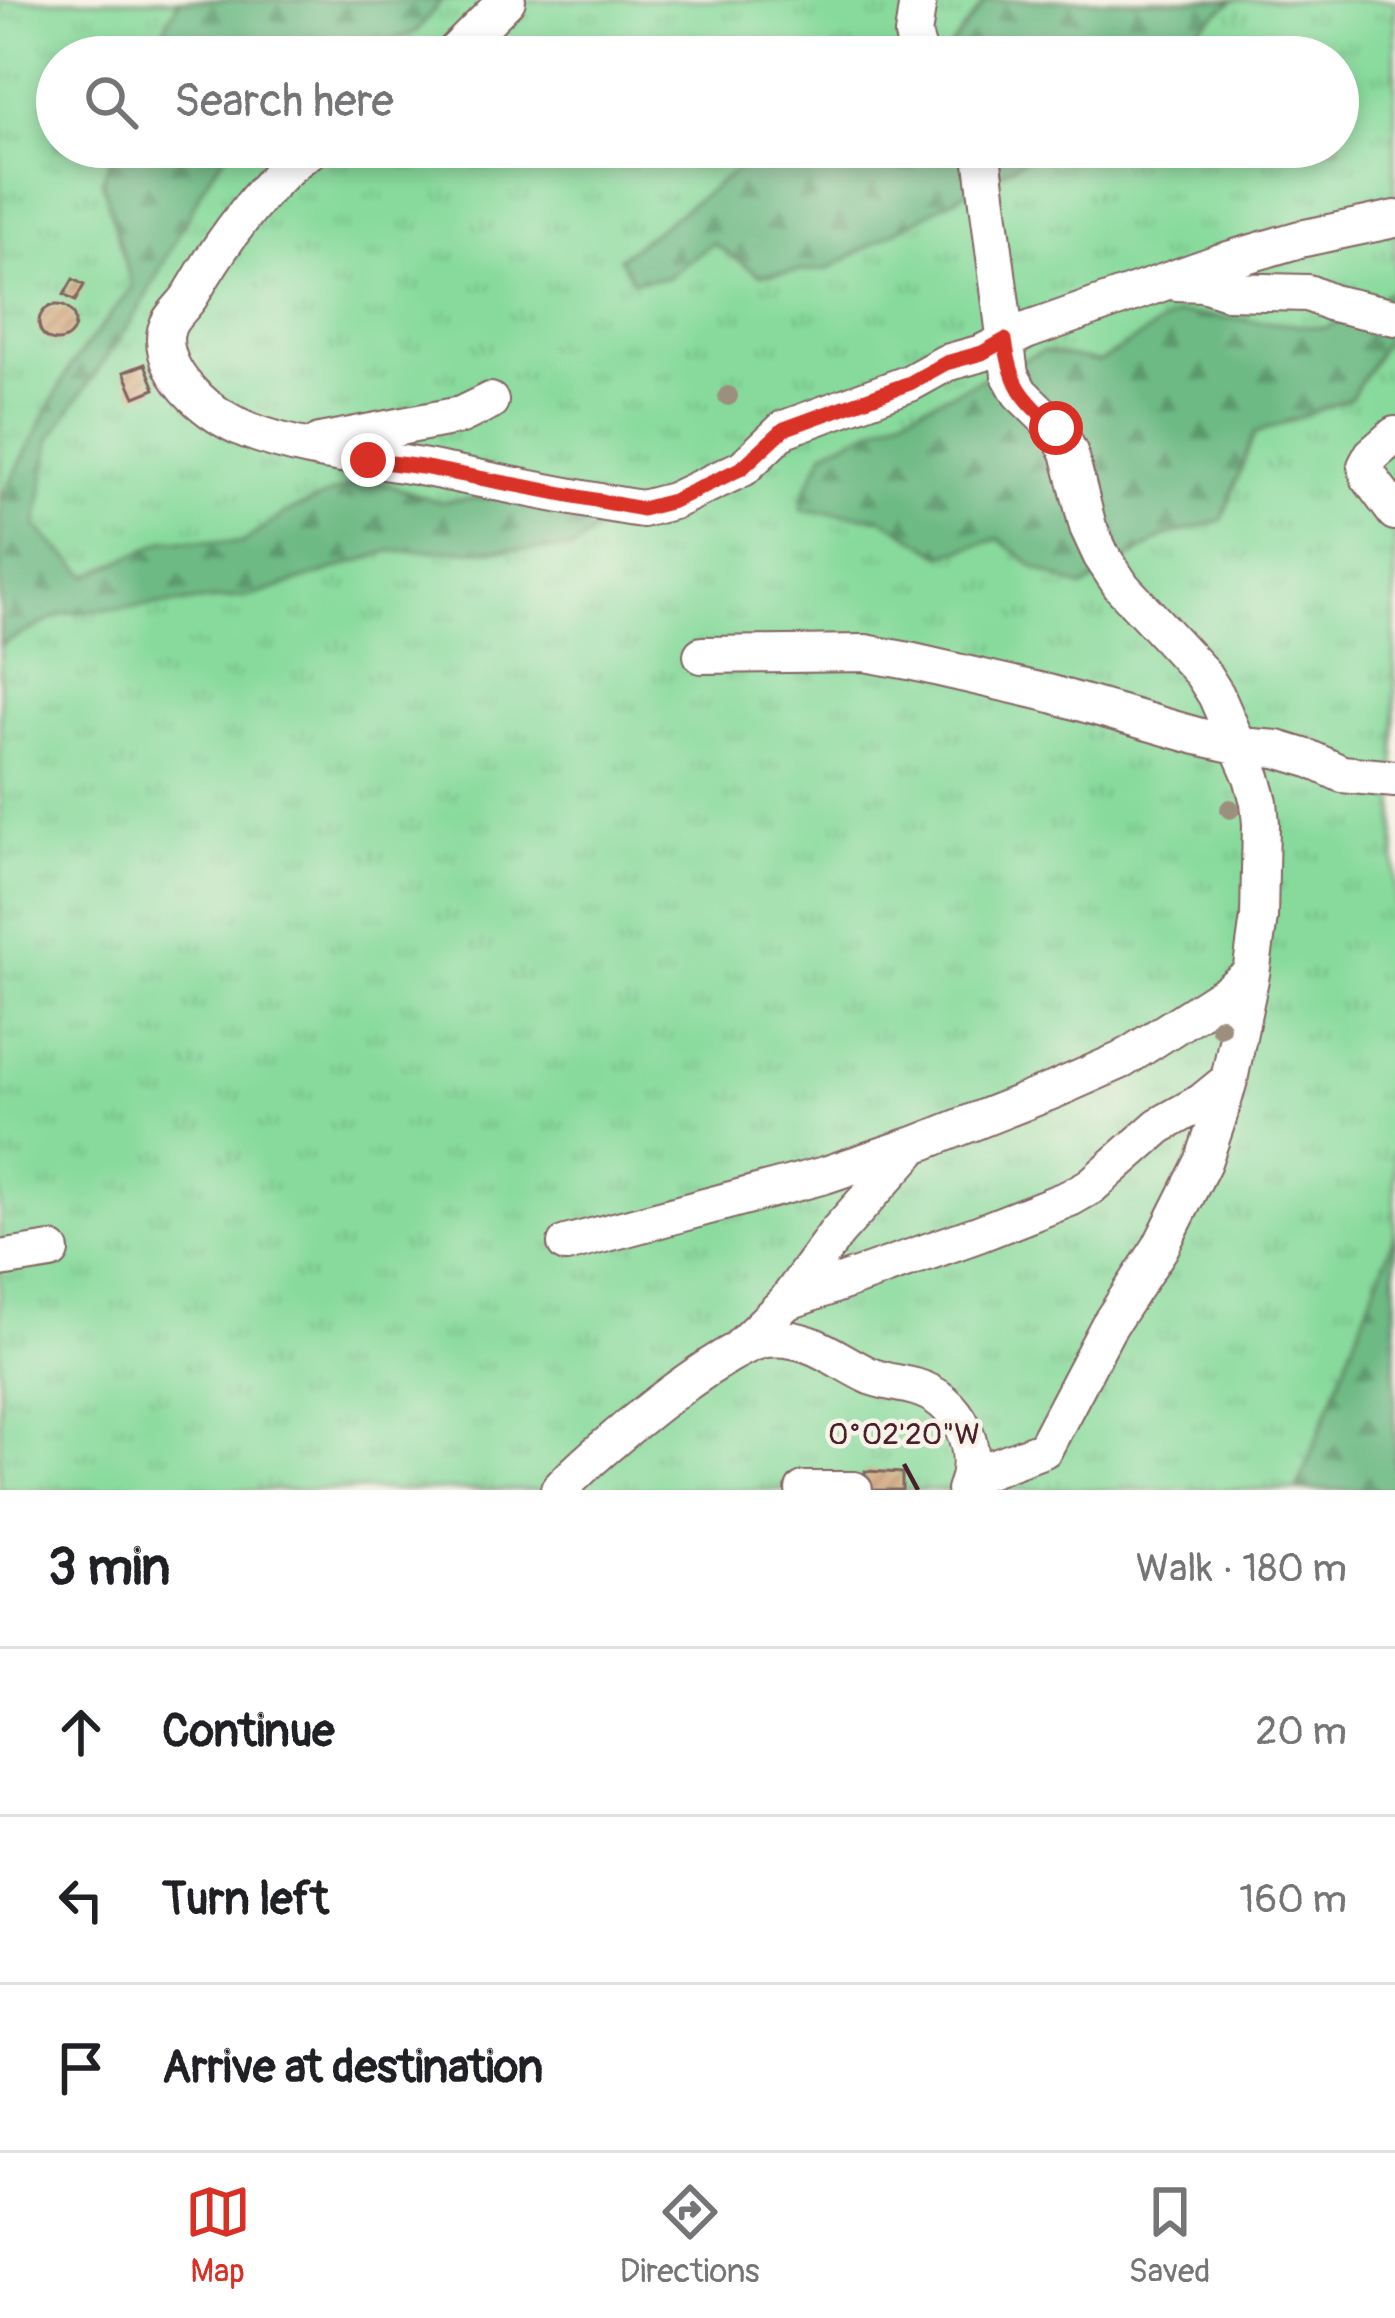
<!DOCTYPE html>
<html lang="en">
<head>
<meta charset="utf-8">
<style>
  :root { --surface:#fff; --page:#f6f6f6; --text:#202124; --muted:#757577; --line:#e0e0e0; --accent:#d93025 }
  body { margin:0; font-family:Pangolin,sans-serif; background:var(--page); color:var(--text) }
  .stop { position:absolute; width:36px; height:36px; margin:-27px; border:9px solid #d93025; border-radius:50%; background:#fff }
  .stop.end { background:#d93025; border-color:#fff; box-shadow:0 3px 12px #0008 }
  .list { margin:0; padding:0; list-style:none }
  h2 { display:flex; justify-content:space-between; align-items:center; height:156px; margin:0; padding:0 48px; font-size:51px }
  h2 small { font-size:39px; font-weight:400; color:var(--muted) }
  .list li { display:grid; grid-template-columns:78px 1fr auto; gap:36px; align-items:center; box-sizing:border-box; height:168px; padding:0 48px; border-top:3px solid var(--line) }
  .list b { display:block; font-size:45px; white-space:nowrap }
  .list em { font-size:39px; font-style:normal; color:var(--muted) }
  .icon { flex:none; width:66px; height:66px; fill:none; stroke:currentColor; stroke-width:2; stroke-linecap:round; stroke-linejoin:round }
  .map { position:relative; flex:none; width:1395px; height:1490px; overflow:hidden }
  .search { position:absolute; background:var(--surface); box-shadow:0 6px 18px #0003; left:36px; right:36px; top:36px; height:132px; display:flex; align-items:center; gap:30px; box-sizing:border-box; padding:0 42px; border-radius:66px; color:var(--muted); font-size:45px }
  .sheet { height:660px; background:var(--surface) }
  nav { display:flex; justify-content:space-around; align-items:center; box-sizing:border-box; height:168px; border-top:3px solid var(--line); background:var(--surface); font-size:33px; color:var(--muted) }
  nav a { display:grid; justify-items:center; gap:6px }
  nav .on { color:var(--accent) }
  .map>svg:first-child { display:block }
</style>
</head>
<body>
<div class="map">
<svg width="1395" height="1490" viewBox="0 0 1395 1490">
  <defs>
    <pattern id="grass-tufts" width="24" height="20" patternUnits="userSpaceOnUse" patternTransform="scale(3)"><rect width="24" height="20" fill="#87da9c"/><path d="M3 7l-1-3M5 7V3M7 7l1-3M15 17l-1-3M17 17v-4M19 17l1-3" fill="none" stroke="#76bb87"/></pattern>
    <pattern id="forest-firs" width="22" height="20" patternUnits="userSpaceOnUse" patternTransform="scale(3)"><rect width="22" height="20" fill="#6dba84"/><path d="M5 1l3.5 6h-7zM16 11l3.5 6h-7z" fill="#5c976c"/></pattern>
    <pattern id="building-hatch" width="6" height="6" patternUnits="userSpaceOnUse" patternTransform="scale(3)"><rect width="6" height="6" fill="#d1a073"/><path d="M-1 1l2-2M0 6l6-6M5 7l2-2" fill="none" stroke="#ac825f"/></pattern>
  </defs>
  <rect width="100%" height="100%" fill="#f7f3e8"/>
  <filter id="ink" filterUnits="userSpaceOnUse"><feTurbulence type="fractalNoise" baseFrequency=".00833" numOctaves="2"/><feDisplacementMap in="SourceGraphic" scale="24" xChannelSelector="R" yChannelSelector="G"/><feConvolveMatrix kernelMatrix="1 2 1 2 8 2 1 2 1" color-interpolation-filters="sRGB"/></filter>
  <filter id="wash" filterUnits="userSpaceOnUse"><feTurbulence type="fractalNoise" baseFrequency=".004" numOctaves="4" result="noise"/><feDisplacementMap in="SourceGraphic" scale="48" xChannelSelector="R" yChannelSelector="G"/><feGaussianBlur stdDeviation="2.7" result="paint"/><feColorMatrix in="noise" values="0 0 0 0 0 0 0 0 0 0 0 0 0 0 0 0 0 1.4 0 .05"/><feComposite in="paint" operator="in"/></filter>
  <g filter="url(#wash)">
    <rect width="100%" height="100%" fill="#f1dfc1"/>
    <path fill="url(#grass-tufts)" stroke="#687c64" stroke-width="3" fill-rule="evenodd" d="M0,0h1395v1490h-1395zM57,57h1281v90h-1281z"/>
    <path fill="url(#forest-firs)" stroke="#5c6c58" stroke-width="3" d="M179,0h263l-26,32 -67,25h-199z
      M986,0h248l-72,57h-219z
      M115,147h116l-21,28 -72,136 -87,127 -15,89 52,49 78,-36 76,3 45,-31 81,-34 72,24 125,-13 49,26 -41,34 -183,2 -137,45 -188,17 -65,32v-143l70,-135 62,-80 -30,-107z
      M767,147h280l-219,122 -68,6 -47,-32 -46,35 -34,3 -14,-23z
      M1395,289v36l-44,73 -97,36 -32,86 -59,17 -81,51 -46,-20 -37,-29 -57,16 -61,-37 -80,-8 3,-17 21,-42 218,-100 56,11 79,-49 147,15z
      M1395,1232v258h-98l92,-240z"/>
    <g id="blocks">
      <path fill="url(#building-hatch)" d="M73,279l11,6 -9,16 -11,-6z
        M39 323a18 18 0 1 1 36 0a18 18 0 1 1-36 0Z
        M145,364l10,25 -20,8 -11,-25z
        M865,1471l37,2v17h-37z"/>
    </g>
  </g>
  <g filter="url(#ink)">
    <use href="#blocks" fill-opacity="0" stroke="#846260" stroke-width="3"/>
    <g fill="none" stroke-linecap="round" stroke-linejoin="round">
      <defs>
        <path id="minor" d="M918,0l-5,35 7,22
          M450,57l57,-57
          M315,147c-47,28 -96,99 -123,146 -9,16 -27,25 -27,46 1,42 47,77 82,91 57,22 120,27 179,38 72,14 144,30 216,41l31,-8 70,-33 41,-39 126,-46 36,-20 36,-10 44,-22 192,-68 82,-24 95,-20
          M1176,282l27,1 24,8 81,2 24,10 63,14
          M1395,435l-23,20 -6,11 3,11 26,35
          M320,442l141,-27 29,-14
          M702,655l163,-2 44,8 139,32 149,43 43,10 37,3 33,10 32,15 53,5
          M566,1244l259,-69 86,-29
          M0,1259l51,-8
          M786,1302l51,-70 78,-87 139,-55 68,-30 106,-68 23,-18
          M738,1349l48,-47 192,-68 92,-36 21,-12 68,-60 43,-24 27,-22
          M971,1476l73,-27 64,-122 52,-79 43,-86 15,-44 11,-38 22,-106 8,-57 2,-93 -2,-22 -7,-25 -36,-82 -14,-22 -80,-86 -21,-32 -13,-28 -19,-75 -13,-24 -36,-35 -10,-18 -29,-228
          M559,1490c33,-36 163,-145 208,-151 41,-5 69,21 103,37 15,6 30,7 45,11 44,12 67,62 50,103
          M804,1490h50"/>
      </defs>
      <use href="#minor" stroke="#846260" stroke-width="40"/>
      <use href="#minor" stroke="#fff" stroke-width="36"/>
    </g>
    <g fill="#9d8f7e">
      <circle cx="728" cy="396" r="10"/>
      <circle cx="1230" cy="809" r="10"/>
      <circle cx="1220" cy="1027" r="10"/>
    </g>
  </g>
  <g fill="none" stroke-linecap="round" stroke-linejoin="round" filter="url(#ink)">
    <path stroke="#d93025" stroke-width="15" d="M368,460l54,7 220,42 31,-8 69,-33 42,-39 126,-46 36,-20 36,-10 23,-13c7,48 16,56 51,88"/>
  </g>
  <path fill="none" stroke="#4a1f2b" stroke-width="4.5" d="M904,1464l14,26"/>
  <g font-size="30" text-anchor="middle" fill="#4a1f2b" stroke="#f7f3e8" stroke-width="9" stroke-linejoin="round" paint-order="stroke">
    <text x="904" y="1444">0°02'20"W</text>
  </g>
</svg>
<div class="stop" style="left:1056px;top:428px"></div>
<div class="stop end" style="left:368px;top:460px"></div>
<div class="search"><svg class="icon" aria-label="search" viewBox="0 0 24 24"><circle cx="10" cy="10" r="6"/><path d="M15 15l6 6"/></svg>Search here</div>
</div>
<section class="sheet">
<h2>3 min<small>Walk · 180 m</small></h2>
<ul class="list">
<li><svg class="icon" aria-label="ahead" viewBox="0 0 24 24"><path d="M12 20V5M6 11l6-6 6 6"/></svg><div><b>Continue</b></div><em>20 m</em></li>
<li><svg class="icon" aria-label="left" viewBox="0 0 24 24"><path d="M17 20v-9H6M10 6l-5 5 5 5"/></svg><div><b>Turn left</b></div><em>160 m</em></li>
<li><svg class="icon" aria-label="arrive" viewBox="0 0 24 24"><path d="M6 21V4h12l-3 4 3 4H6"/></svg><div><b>Arrive at destination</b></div></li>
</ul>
</section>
<nav>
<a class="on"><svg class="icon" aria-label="map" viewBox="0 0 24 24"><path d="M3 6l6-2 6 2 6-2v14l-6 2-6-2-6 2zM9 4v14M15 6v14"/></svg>Map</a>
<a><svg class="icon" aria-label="directions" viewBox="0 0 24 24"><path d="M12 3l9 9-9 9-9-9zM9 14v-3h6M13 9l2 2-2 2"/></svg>Directions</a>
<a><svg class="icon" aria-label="saved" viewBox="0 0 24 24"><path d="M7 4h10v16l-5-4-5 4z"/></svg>Saved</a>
</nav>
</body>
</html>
